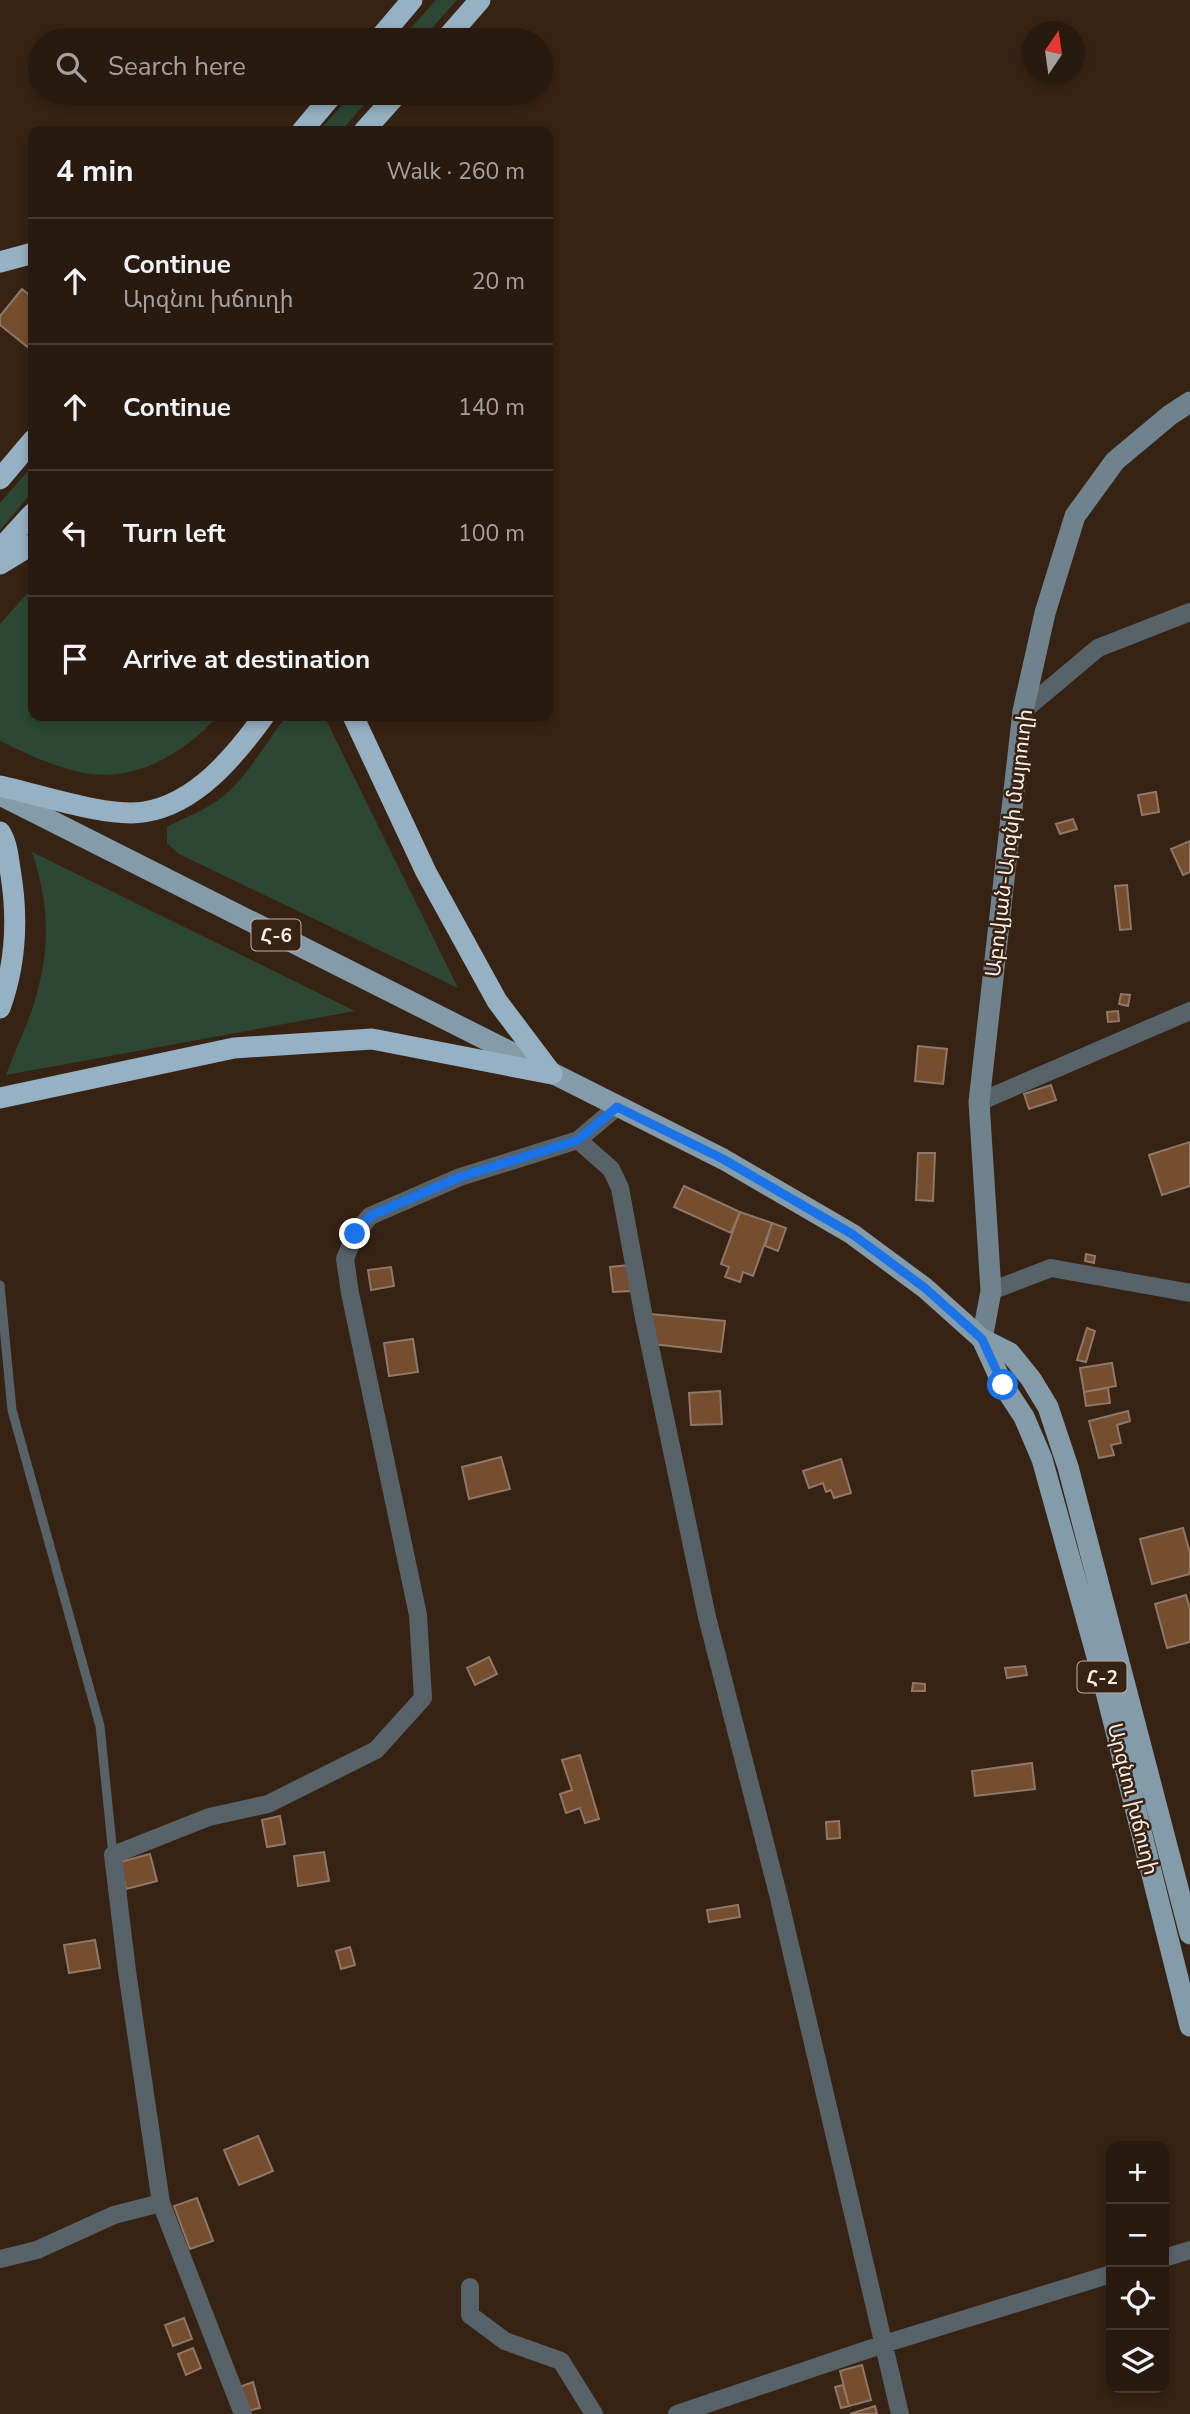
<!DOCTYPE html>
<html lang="en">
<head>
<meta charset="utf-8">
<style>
  :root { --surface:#291a0f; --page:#312318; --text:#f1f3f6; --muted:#a5a19e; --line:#45382f }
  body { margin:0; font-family:"Nunito Sans","Noto Sans Armenian",sans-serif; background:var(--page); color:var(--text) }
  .controls { position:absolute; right:21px; bottom:21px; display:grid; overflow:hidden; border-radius:14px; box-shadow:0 4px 10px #0003 }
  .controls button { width:63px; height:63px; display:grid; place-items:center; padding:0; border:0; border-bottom:2px solid var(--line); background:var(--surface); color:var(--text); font:35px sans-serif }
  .compass { position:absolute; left:1022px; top:21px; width:63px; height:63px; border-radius:50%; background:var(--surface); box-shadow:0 4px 10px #0003; rotate:13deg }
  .stop { position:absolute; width:21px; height:21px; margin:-16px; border:5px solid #1a73e8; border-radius:50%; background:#fff }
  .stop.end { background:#1a73e8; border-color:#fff; box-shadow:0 2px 7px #0008 }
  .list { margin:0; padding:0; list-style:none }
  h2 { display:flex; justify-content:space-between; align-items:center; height:91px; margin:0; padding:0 28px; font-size:30px }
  h2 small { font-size:23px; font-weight:400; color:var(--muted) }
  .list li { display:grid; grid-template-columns:46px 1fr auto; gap:21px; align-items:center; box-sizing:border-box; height:126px; padding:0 28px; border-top:2px solid var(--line) }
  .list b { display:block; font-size:26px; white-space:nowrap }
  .list p { margin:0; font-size:23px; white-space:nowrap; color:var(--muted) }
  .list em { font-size:23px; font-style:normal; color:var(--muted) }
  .icon { flex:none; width:38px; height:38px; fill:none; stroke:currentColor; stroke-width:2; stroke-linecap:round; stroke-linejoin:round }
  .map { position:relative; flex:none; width:1190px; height:2414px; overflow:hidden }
  .search { position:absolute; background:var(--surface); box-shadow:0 4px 10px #0003; left:28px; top:28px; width:525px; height:77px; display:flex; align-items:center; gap:18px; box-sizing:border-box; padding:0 24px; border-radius:38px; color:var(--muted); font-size:26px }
  .panel { position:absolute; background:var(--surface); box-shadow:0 4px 10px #0003; left:28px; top:126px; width:525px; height:595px; border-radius:14px }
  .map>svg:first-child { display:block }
</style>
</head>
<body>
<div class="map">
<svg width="1190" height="2414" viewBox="0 0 1190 2414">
  <rect width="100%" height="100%" fill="#372314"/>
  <path fill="#2d4734" d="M436,0h21l-36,40h-21z
    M353,93h21l-33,38h-22z
    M33,465v26l-33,39v-27z
    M33,587v129h185c-36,39 -87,70 -143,55 -27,-7 -50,-18 -75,-30v-117z
    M287,716h36l2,2 133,270 -279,-134 -12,-11v-16c18,-10 38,-16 54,-29 28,-22 44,-56 66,-82z
    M32,852l323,159 -349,64c10,-28 24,-54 31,-82 14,-51 11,-92 -5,-141z"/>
  <path fill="#754d2f" stroke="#907767" stroke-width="2" d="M22,289l11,9v45l-4,5 -29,-23v-9z
    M1156,792l3,20 -17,3 -4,-20z
    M1073,819l4,10 -17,5 -4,-10z
    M1190,841v31l-7,3 -12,-26z
    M1127,885l4,44 -11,1 -5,-44z
    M1121,994l9,1 -2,11 -9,-2z
    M1118,1011l1,10 -11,1 -1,-10z
    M918,1046l29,3 -4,35 -28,-3z
    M1051,1085l5,15 -27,9 -5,-15z
    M1190,1142v44l-28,9 -13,-40z
    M918,1153h17l-2,48 -17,-1z
    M684,1186l56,26 -9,21 -57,-26z
    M740,1212l32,11 -19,53 -10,-4 -3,10 -15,-5 4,-10 -8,-3z
    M772,1223l14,5 -8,23 -13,-5z
    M1086,1254l9,2 -1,7 -9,-2z
    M629,1265l3,26 -19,1 -3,-25z
    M391,1267l3,19 -23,4 -3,-20z
    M650,1314l75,7 -4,31 -68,-8z
    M1087,1328l8,3 -9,31 -9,-2z
    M413,1339l5,33 -29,4 -5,-33z
    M1112,1363l4,23 -32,6 -4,-24z
    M1108,1388l2,15 -24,3 -2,-14z
    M720,1391l2,33 -31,1 -2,-32z
    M1128,1411l2,10 -13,4 4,18 -10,2 3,10 -15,3 -10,-37z
    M501,1457l9,32 -41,10 -7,-32z
    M841,1459l10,34 -17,5 -3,-8 -5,2 -3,-9 -14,5 -6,-17z
    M1183,1528l7,25v21l-38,10 -12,-45z
    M1186,1595l4,14v33l-23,6 -12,-44z
    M489,1657l8,17 -22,11 -8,-17z
    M1025,1666l2,9 -20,3 -2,-10z
    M913,1683l12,1v7h-13z
    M580,1755l19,64 -14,4 -5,-15 -14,5 -6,-19 12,-4 -10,-30z
    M1032,1763l3,26 -60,7 -3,-25z
    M280,1816l5,28 -18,3 -5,-27z
    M839,1821l1,17 -13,1 -1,-17z
    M324,1852l5,29 -31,5 -4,-30z
    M150,1854l7,27 -31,8 -6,-27z
    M738,1905l2,12 -31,5 -2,-12z
    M95,1940l5,28 -31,5 -5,-28z
    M350,1947l5,18 -14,4 -5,-18z
    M258,2136l15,35 -34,14 -15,-35z
    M197,2198l16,43 -23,8 -16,-43z
    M184,2318l8,21 -19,7 -8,-21z
    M193,2348l8,20 -15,7 -8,-21z
    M862,2365l9,35 -22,6 -9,-35z
    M253,2382l7,26 -13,3 -8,-24z
    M843,2385l6,21 -8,2 -6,-21z
    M875,2406l2,8h-27z"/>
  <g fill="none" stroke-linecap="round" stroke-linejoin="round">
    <path stroke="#576269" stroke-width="9" d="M0,1285l12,125 88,316 13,129"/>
    <path stroke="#576269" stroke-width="18" d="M1023,711l75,-63 92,-36
      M979,1102l211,-91
      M578,1140l33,29 9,19 24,130 63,299 71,277 122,520
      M991,1291l60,-23 139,25
      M1164,2258l26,-8
      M0,2259l37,-9 77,-35 47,-12
      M470,2287v28l35,26 56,20 33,53
      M243,2414l-82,-211 -34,-232 -14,-116 96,-38 59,-13 108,-54 47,-52 -5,-83 -68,-322 -5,-34 10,-25 15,-18 90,-39 118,-37 39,-33
      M677,2414l207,-70 227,-70"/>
    <path stroke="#70828d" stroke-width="21" d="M982,1339l9,-48 -12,-189 44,-391 22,-98 30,-97 40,-55 55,-46 20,-13"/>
    <path stroke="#849ba9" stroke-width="21" d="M0,795l723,364 129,75 73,54 57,51 28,14 21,26 17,28 20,60 122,467
      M982,1339l21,46 21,32 18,42 57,205 91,362"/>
    <path stroke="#96b1c3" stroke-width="21" d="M378,40l34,-40
      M445,40l35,-40
      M302,131l32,-38
      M364,131l34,-38
      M0,262l33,-9
      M0,479l33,-39
      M0,549l33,-36
      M0,564l33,-20
      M353,716l73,156 71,129 55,73
      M0,786c38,8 107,32 144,26 52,-8 91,-56 120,-96
      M0,832c7,11 8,24 10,37 8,46 6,95 -10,139
      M0,1098l234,-50 138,-9 180,35"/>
  </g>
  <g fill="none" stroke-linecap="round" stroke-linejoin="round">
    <path stroke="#1a73e8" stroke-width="9" d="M355,1234l15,-18 90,-39 118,-37 39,-33 106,52 129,75 73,54 57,51 21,46"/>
  </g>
  <g text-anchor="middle" stroke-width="5" stroke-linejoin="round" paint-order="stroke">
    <g fill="#372314" stroke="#c1b1a6" stroke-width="2">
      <rect x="251.5" y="919.5" width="49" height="31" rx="5"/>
      <rect x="1077.5" y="1661.5" width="49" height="31" rx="5"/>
    </g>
    <g font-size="19" font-weight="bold" fill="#fceee5">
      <text x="276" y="942">Հ-6</text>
      <text x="1102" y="1684">Հ-2</text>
    </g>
    <g font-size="21" fill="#fceee5" stroke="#372314">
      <text transform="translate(1009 843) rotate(-83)" y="7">Աբովյան-Արզնի մայրուղի</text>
      <text transform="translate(1133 1799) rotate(76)" y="7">Արզնու խճուղի</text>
    </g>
  </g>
</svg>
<div class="controls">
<button>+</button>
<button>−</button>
<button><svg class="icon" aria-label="locate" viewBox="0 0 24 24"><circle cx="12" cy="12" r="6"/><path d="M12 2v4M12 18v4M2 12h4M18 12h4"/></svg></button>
<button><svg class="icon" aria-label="layers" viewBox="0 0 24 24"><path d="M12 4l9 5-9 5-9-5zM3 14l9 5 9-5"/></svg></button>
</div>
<svg class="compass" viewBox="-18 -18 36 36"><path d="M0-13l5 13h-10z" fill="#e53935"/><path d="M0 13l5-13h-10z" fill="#a5a19e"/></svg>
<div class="stop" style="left:1003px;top:1385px"></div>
<div class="stop end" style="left:355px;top:1234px"></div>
<div class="search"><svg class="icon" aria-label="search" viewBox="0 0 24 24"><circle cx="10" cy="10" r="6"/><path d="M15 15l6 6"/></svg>Search here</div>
<section class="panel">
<h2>4 min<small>Walk · 260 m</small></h2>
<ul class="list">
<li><svg class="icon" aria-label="ahead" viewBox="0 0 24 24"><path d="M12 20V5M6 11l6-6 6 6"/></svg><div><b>Continue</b><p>Արզնու խճուղի</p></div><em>20 m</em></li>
<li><svg class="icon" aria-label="ahead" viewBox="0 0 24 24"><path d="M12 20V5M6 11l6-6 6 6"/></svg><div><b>Continue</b></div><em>140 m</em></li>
<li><svg class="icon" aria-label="left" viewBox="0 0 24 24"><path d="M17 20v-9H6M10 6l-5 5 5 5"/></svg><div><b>Turn left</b></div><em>100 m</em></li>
<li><svg class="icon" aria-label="arrive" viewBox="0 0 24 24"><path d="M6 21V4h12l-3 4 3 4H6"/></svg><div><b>Arrive at destination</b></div></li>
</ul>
</section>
</div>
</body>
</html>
